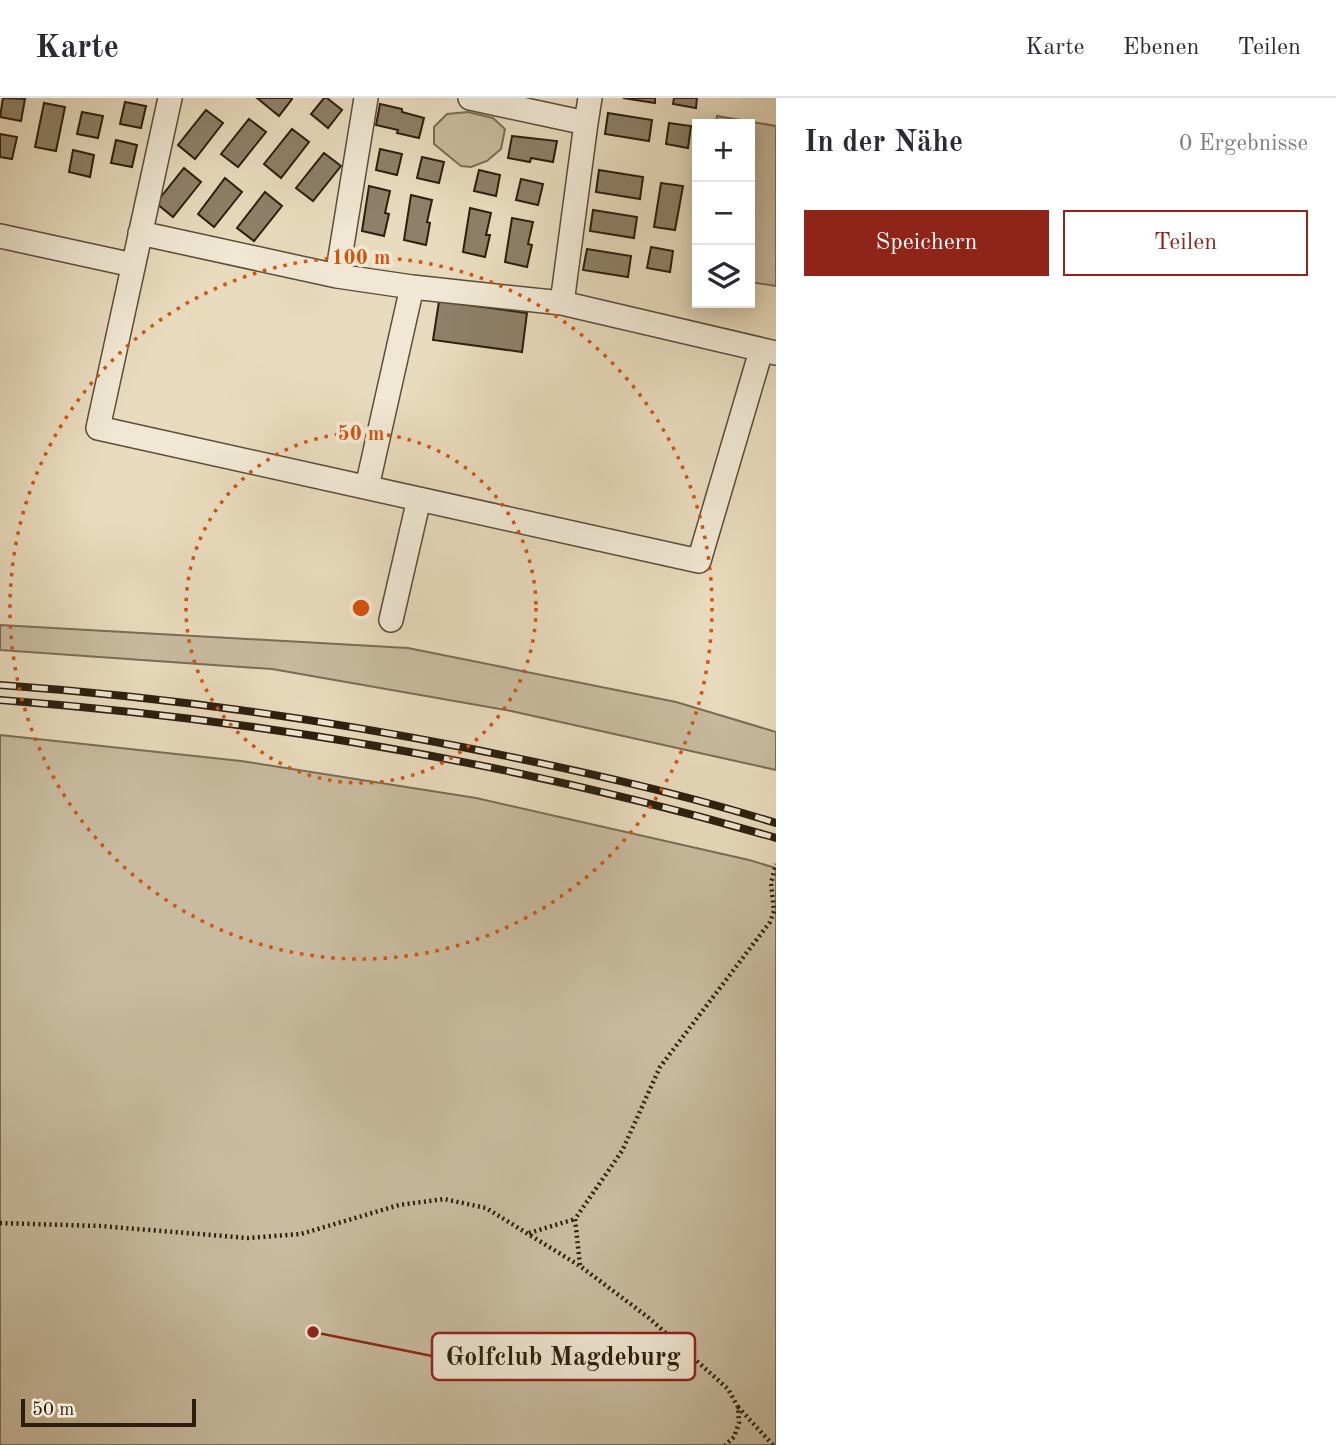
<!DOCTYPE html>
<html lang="de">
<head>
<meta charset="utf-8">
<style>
  :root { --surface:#fff; --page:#f2f2f3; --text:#2b2b33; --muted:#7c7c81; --line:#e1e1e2; --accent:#8f2418 }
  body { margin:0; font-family:"Old Standard TT",serif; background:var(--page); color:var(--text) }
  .controls { position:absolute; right:21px; top:21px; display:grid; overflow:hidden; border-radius:0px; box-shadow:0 4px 18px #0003 }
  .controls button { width:63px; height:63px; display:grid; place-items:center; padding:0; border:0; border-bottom:2px solid var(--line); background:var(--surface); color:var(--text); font:35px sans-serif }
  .scale { position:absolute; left:21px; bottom:18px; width:175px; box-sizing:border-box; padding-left:7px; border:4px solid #2c1e0d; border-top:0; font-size:19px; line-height:24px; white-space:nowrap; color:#2c1e0d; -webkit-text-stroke:5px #f0e8d4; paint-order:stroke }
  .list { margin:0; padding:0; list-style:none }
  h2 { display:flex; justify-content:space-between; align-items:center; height:91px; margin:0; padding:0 28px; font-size:30px }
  h2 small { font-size:23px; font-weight:400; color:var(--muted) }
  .actions { display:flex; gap:14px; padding:21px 28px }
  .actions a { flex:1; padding:16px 0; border:2px solid var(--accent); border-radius:0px; text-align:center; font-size:24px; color:var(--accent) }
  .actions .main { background:var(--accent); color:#fff }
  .icon { flex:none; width:38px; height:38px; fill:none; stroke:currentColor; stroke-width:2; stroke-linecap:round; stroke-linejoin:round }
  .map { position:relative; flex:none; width:776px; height:1347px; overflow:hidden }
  header { display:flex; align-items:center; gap:42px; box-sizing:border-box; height:98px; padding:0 35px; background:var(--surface); border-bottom:2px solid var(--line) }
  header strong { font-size:33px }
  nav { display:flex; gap:38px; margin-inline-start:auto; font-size:24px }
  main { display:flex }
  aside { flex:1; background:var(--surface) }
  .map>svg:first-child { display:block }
</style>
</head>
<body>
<header>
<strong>Karte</strong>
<nav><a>Karte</a><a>Ebenen</a><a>Teilen</a></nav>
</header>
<main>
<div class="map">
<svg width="776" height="1347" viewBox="0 0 776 1347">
  <rect width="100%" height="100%" fill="#e8dbbd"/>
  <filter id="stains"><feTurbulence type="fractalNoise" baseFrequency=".00286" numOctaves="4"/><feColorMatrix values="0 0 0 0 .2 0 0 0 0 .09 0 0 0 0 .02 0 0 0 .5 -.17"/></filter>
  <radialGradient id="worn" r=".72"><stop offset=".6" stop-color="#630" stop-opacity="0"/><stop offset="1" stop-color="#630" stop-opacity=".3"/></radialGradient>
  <path fill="#c8bb9f" stroke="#7a6c56" stroke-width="2" d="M468,14l25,6 12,11 -4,20 -14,12 -16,6 -10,-1 -27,-22v-17l13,-13z
    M717,18l59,10v160l-26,-4v-158h-34z
    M0,527l408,23 268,54 100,30v38l-265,-59 -239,-42 -272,-19z
    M0,637l241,26 235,37 273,62 27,8v577h-776z"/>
  <path fill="#8e8069" stroke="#2c1e0d" stroke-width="2" d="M3,0l22,1 -4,22 -21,-4z
    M257,0h34l1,1 -13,17z
    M324,0h3l15,12 -14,18 -17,-14z
    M623,0h32v5z
    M674,0h23l-1,10 -23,-4z
    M125,4l21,4 -5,22 -21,-4z
    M44,5l21,4 -9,44 -21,-4z
    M380,6l22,5v3l22,6 -5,20 -22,-5 1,-3 -22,-5z
    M206,12l17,13 -28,36 -17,-14z
    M82,14l21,4 -5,22 -21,-4z
    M608,15l44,7 -3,21 -44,-7z
    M249,21l17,13 -28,35 -17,-13z
    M669,25l22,3 -3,22 -22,-4z
    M292,31l17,13 -28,36 -17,-14z
    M0,36l17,3 -5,22 -12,-2z
    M512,38l45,5 -4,21 -22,-4 -1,4 -22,-4z
    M116,42l21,5 -5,22 -21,-4z
    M380,51l22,5 -5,21 -21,-5z
    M73,52l21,5 -4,22 -21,-5z
    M324,55l17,13 -28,35 -17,-13z
    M422,59l22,5 -5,21 -22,-5z
    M184,70l17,14 -28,35 -17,-14z
    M479,72l21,5 -4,21 -22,-5z
    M599,72l44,7 -3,22 -44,-7z
    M225,80l17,14 -28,35 -16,-13z
    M521,81l22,5 -5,21 -22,-5z
    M661,85l22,3 -8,44 -21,-3z
    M369,88l21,5 -5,22 4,1 -5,22 -22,-5z
    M265,94l17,14 -28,35 -17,-13z
    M411,97l21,5 -5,22 3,1 -4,22 -22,-5z
    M470,110l21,5 -5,22h4l-5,22 -22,-5z
    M593,112l44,7 -3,21 -44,-7z
    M512,120l21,4 -5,22 4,1 -5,22 -22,-5z
    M651,149l22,4 -3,21 -23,-4z
    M587,151l44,7 -3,21 -45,-7z
    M439,203l88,12 -5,39 -89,-12z"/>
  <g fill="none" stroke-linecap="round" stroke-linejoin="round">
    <defs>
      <path id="minor" d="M170,0l-72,330 601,133 62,-210
        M470,0l116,25 4,-25
        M140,135l197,43 75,11 150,16 24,-180
        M0,138l133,29
        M337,178l29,-178
        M562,205l214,50
        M367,389l45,-200
        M391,522l28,-121"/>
    </defs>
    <use href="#minor" stroke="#5b4d39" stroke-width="26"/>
    <path stroke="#2c1e0d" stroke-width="4.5" stroke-dasharray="2 3.5" stroke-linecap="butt" d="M0,1125l100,3 148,12 53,-4 98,-29 45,-6 42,9 94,58 69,52 79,71 10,18 1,16 -5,14 -9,8
      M529,1135l46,-14
      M580,1167l-5,-46 47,-68 38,-84 110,-145 4,-11 -3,-28 5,-19
      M738,1309l35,38"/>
    <use href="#minor" stroke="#f0e8d4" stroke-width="23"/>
    <defs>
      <path id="rail" d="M0,587c155,11 309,32 462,62 105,21 211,44 314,76
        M0,602c263,20 523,64 776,138"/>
    </defs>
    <use href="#rail" stroke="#2c1e0d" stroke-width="8"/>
    <use href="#rail" stroke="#f0e8d4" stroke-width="5" stroke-dasharray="16" stroke-linecap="butt"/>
  </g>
  <g fill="none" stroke="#d5530c" stroke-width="3.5" stroke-dasharray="3.5 7">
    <circle cx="361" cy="510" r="175"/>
    <circle cx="361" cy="510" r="351"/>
  </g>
  <circle cx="361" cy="510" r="10" fill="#d5530c" stroke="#f0e8d4" stroke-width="3.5"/>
  <g font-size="21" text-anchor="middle" font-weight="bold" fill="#d5530c" stroke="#f0e8d4" stroke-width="7" stroke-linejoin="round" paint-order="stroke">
    <text x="361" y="166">100 m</text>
    <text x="361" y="342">50 m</text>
  </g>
  <path fill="none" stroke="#8f2418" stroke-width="2.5" d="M313 1234L432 1258"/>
  <circle fill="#8f2418" stroke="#f0e8d4" stroke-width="2.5" cx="313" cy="1234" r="7"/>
  <rect fill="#f0e8d4" stroke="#8f2418" stroke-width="2.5" x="432" y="1235" width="263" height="47" rx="7"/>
  <g font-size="26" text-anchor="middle" font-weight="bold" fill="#2c1e0d">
    <text x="563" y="1267">Golfclub Magdeburg</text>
  </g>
  <rect width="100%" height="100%" filter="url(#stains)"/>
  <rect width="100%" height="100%" fill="url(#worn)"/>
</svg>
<div class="controls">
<button>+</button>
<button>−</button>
<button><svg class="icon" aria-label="layers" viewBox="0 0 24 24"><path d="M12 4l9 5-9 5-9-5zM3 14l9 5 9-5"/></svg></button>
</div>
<div class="scale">50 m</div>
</div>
<aside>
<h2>In der Nähe<small>0 Ergebnisse</small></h2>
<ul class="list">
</ul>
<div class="actions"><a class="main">Speichern</a><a>Teilen</a></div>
</aside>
</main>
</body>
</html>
